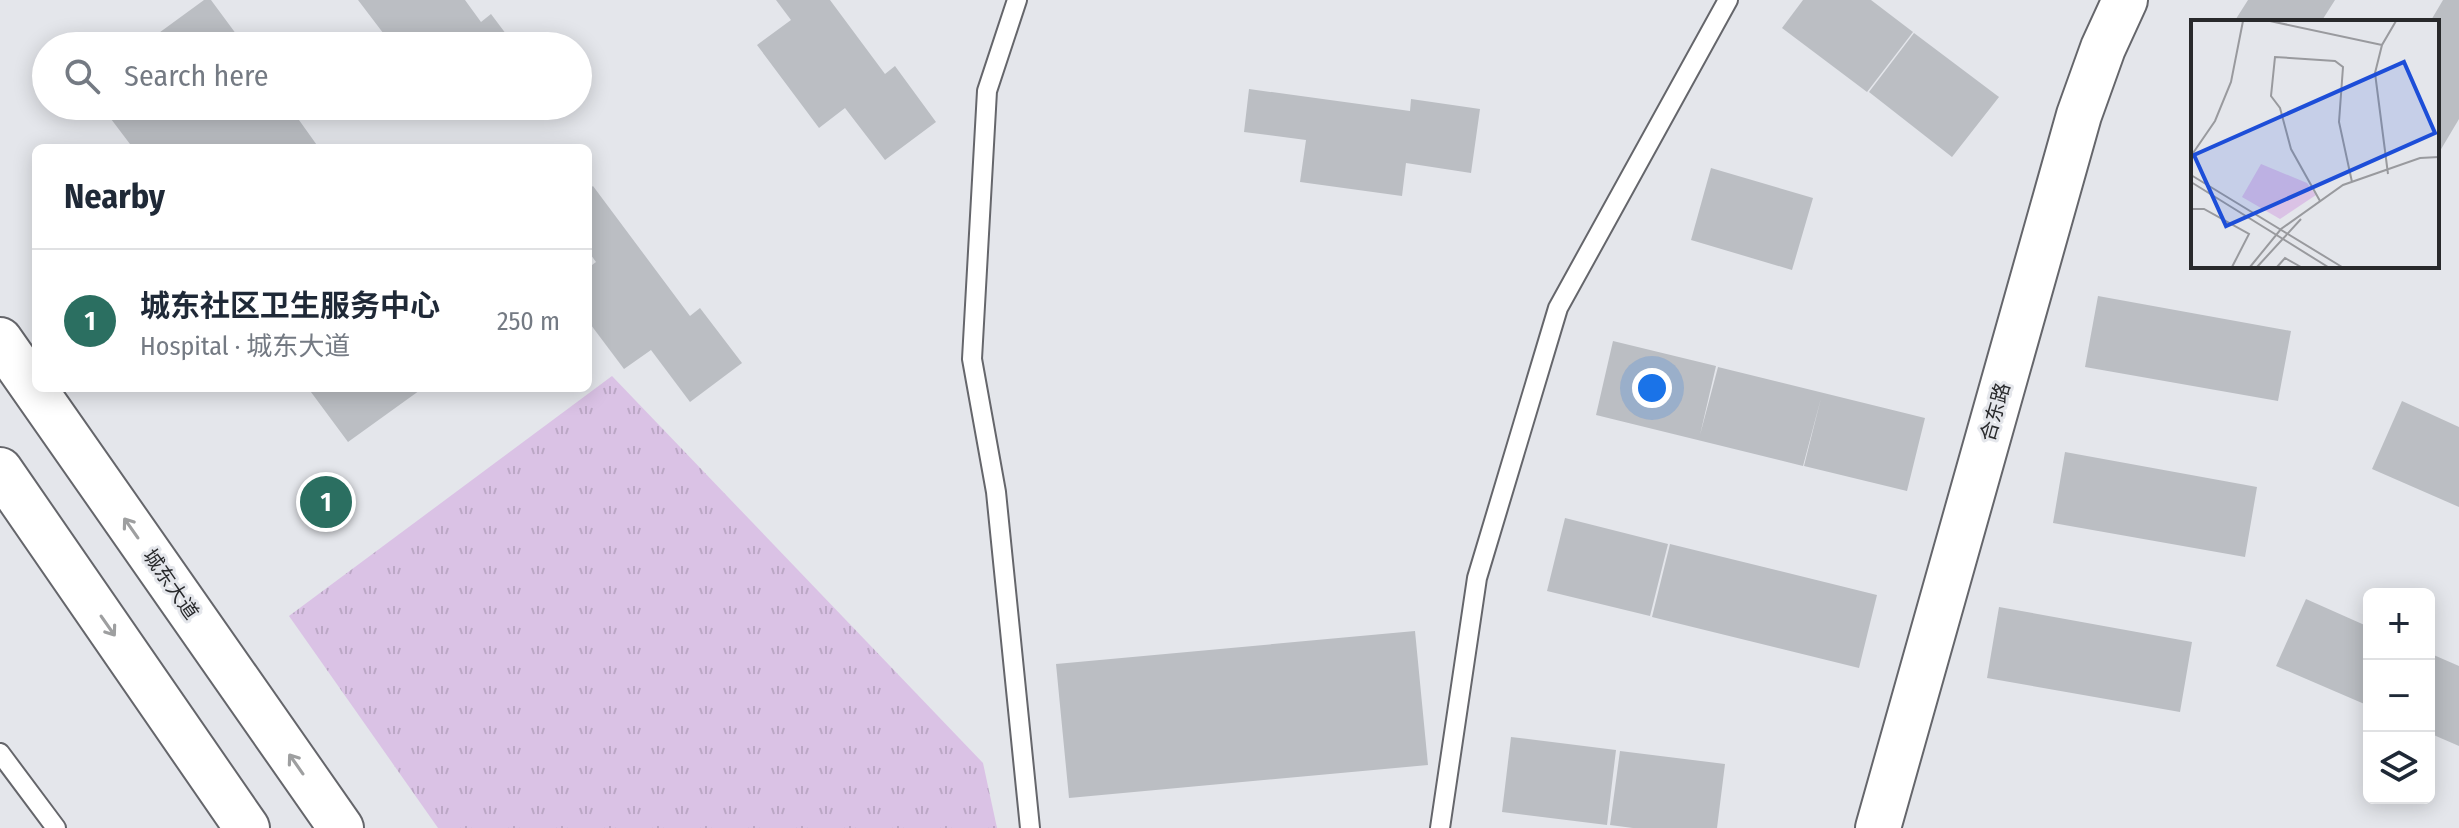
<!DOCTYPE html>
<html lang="en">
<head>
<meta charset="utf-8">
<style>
  :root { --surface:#fff; --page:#f6f6f7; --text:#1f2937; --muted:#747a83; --line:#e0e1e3; --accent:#2b6f61 }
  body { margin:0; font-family:"Fira Sans Condensed","Noto Sans SC",sans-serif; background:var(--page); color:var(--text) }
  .controls { position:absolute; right:24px; bottom:24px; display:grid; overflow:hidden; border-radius:12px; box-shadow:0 4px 20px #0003 }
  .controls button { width:72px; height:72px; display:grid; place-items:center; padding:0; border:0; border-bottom:2px solid var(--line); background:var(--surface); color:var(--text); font:40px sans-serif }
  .you { position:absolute; left:1652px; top:388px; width:28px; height:28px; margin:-20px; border:6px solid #fff; border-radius:50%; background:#1a73e8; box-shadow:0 0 0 12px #1a73e833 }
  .badge { display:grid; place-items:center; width:52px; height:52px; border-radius:50%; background:var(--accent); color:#fff; font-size:26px; font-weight:700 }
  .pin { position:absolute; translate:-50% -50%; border:4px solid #fff; box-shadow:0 2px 8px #0006 }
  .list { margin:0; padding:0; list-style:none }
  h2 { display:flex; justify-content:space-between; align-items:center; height:104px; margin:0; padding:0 32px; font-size:34px }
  h2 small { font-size:26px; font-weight:400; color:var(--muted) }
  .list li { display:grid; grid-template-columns:52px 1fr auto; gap:24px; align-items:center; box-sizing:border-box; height:144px; padding:0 32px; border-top:2px solid var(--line) }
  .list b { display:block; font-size:30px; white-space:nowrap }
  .list p { margin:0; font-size:26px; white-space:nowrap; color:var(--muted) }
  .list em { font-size:26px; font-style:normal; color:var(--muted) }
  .icon { flex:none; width:44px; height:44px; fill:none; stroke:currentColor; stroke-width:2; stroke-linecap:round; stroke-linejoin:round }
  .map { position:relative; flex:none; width:2459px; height:828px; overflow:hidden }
  .search { position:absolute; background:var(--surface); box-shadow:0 4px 20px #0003; left:32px; top:32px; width:560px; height:88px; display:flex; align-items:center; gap:20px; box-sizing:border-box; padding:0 28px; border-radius:44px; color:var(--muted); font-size:30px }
  .panel { position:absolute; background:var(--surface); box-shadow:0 4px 20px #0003; left:32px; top:144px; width:560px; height:248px; border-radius:12px }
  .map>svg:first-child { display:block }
</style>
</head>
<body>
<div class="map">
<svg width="2459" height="828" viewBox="0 0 2459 828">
  <defs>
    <pattern id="park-tufts" width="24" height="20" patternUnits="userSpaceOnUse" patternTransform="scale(2)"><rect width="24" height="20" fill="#dac2e5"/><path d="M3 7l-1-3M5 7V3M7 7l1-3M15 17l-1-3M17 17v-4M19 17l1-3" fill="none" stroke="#bba7c5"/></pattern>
  </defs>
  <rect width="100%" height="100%" fill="#e4e6eb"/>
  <path fill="url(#park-tufts)" d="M612,376l371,387 14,65h-559l-149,-212z"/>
  <path fill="#bbbec3" d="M204,0h7l34,46h-104z
    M358,0h107l16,22 10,-8 24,32h-122z
    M776,0h54l55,74 10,-8 41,56 -51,38 -40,-52 -26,20 -62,-83 34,-25z
    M1803,0h68l42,32 -46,60 -85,-64z
    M2248,0h87l-14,22h-87z
    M2443,0h16v119l-22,37v-134h-7z
    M1914,33l85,64 -47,60 -83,-65z
    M1249,89l161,22 1,-12 69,10 -9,64 -65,-10 -4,33 -102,-14 6,-42 -62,-8z
    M111,106h178l30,42h-186l-25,-33z
    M1711,168l102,30 -21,72 -101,-30z
    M593,186l97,130 10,-8 42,55 -52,39 -39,-52 -27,19 -36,-48v-53l8,-6 -8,-11v-61z
    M2098,296l193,35 -13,70 -193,-34z
    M1613,341l103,25 -16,69 18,-68 207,51 -18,73 -103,-25 17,-68 -18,68 -207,-51z
    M308,388h115l-75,54z
    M2402,401l57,26v80l-87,-38z
    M2065,452l192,35 -12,70 -192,-34z
    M1565,518l103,26 -18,72 -103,-25z
    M1670,544l207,51 -18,73 -207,-51z
    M2306,599l63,28v79l-93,-40z
    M1999,607l193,35 -12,70 -193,-34z
    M1415,631l13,134 -359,33 -13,-134z
    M2429,653l30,13v80l-30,-13z
    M1511,737l105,13 -9,75 -105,-13z
    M1620,751l105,13 -8,64h-84l-23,-3z"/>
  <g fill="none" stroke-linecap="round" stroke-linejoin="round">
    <defs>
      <path id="lane" d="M1017,0l-30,91 -15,268 24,133 34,336
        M0,753l56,75
        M1440,828l37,-250 81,-270 170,-308"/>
      <path id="secondary" d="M1878,828l201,-713 24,-67 22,-48"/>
      <path id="primary" d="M0,340l341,488
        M0,470l247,358"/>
    </defs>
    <use href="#lane" stroke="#65666b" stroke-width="22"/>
    <use href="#secondary" stroke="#65666b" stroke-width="48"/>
    <use href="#primary" stroke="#65666b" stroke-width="48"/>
    <use href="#lane" stroke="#fff" stroke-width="18"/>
    <use href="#secondary" stroke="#fff" stroke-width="44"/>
    <use href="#primary" stroke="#fff" stroke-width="44"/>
  </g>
  <defs><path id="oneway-shaft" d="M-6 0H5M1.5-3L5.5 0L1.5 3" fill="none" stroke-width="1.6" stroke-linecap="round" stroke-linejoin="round" transform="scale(2)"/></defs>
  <g stroke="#9e9fa0">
    <use href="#oneway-shaft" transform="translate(131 528) rotate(-125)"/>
    <use href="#oneway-shaft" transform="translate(108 626) rotate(55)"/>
    <use href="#oneway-shaft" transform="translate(296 764) rotate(-125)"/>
  </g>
  <g text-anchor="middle" stroke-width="6" stroke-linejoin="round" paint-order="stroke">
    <g font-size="20" fill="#28292b" stroke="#e4e6eb">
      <text transform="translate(1995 412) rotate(-74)" y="7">合东路</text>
      <text transform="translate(171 584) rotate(55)" y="7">城东大道</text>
    </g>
  </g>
  <g transform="translate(2191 20)">
    <rect width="248" height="248" fill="#e4e6eb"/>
    <path d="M70,144l46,19 9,12 -36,24 -38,-22z" fill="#dac2e5"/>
    <path fill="none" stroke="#999a9e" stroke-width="2" d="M79,1l112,24M0,136l24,-35 16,-39 12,-61M197,154l-13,-101 7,-28 14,-24M0,155l151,92M0,162l137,85M129,181l-29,-52 -11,-41 -9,-12 4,-39 60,4 8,6 -4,55 13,60M0,189h13l45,25 -17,33M59,247l31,-38 62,-44 77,-27 19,-1M66,247l44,-48M86,247l8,-9 16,9"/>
    <path fill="#1d4ed8" fill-opacity="0.15" stroke="#1d4ed8" stroke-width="4" d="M213,42l31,71 -209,93 -32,-71z"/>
    <rect width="248" height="248" fill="none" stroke="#28292b" stroke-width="4"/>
  </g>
</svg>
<div class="controls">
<button>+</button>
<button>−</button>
<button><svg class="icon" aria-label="layers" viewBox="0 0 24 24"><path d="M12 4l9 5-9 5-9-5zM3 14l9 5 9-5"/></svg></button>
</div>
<div class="you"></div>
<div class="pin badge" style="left:326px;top:502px">1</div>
<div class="search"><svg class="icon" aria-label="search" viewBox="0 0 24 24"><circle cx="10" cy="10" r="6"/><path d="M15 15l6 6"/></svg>Search here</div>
<section class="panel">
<h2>Nearby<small></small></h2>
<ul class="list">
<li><span class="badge">1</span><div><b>城东社区卫生服务中心</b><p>Hospital · 城东大道</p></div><em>250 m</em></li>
</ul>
</section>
</div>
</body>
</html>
